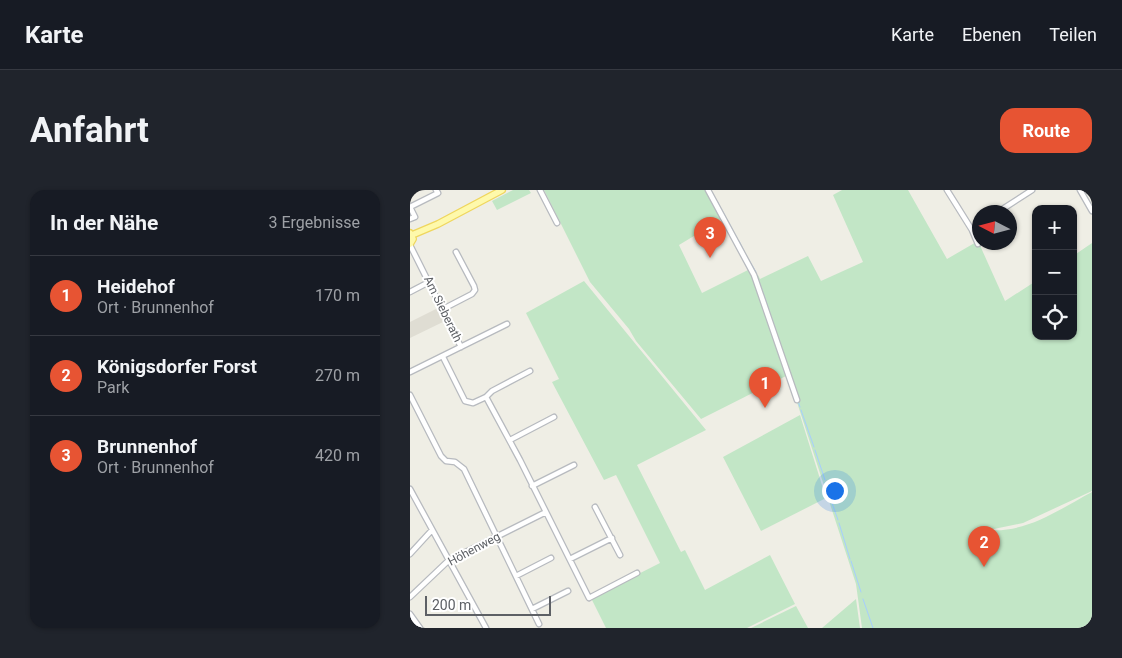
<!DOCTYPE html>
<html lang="de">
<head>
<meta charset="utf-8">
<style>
  :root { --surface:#171b24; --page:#20242c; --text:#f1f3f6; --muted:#9ea1a6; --line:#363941; --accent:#e75433 }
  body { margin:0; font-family:Roboto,sans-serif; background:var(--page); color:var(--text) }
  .controls { position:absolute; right:15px; top:15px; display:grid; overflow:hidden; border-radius:10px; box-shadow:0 1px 4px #0004 }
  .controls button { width:45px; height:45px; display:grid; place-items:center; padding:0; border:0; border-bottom:1px solid var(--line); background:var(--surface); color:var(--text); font:25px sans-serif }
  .compass { position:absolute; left:562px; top:15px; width:45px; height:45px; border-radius:50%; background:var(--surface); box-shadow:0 1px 4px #0004; rotate:276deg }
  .scale { position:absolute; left:15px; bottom:12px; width:126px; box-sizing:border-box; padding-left:5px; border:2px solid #5d6065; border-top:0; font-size:14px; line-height:18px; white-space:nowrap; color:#5d6065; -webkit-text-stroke:4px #fff; paint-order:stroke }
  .you { position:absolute; left:424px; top:300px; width:18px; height:18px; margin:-12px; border:4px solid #fff; border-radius:50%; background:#1a73e8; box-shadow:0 0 0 8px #1a73e833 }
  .badge { display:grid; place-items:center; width:32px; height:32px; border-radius:50%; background:var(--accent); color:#fff; font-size:16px; font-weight:700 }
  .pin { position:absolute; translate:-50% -41px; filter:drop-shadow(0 1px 2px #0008) }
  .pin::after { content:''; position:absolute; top:26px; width:18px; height:15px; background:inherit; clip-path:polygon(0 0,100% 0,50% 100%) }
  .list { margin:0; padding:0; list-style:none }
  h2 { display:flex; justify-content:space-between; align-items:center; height:65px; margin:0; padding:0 20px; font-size:21px }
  h2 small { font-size:16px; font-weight:400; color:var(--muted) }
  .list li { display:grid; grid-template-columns:32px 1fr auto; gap:15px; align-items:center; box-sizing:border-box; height:80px; padding:0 20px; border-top:1px solid var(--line) }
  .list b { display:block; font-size:19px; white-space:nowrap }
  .list p { margin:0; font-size:16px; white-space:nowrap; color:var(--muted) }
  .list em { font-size:16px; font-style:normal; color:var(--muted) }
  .icon { flex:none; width:28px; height:28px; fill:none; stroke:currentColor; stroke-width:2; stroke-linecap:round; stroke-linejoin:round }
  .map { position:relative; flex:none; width:682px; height:438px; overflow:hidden; border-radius:15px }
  header { display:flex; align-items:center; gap:30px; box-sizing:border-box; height:70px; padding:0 25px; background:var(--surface); border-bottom:1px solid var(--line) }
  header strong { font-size:24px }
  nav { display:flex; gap:28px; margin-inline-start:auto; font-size:18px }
  .intro { display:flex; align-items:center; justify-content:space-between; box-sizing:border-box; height:120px; padding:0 30px }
  h1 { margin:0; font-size:35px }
  .button { padding:12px 22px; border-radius:15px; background:var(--accent); color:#fff; font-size:18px; font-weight:700 }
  main { display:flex; gap:30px; padding:0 30px }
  aside { flex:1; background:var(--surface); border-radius:15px; box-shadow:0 1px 4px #0004 }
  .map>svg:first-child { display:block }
</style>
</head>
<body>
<header>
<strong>Karte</strong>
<nav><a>Karte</a><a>Ebenen</a><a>Teilen</a></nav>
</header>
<div class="intro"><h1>Anfahrt</h1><a class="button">Route</a></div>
<main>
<aside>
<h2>In der Nähe<small>3 Ergebnisse</small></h2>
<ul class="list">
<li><span class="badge">1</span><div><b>Heidehof</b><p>Ort · Brunnenhof</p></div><em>170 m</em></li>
<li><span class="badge">2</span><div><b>Königsdorfer Forst</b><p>Park</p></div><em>270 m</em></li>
<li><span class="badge">3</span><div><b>Brunnenhof</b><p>Ort · Brunnenhof</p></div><em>420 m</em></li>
</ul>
</aside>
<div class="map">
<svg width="682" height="438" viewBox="0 0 682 438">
  <rect width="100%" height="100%" fill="#efeee5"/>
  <path fill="#dfddd3" d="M28,118l7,13 -35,17v-16z"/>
  <path fill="#c2e6c6" d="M103,0h16l2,3 -34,17 -5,-9z
    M134,0h162l16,29 -43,26 23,48 48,-24 4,7 32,100 -85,43 -65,-78 -7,-12 -39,-47z
    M432,0h66l39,69 31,-18 27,60 31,-20v55h37v-80l19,-13v248l-69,32 -34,7c38,3 71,-21 103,-38v136h-230l-6,-44 -100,-308 2,-1 2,4 48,-23 13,25 42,-19 -30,-67z
    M174,91l122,149 -69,35 44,87 4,-2 20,40 65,-35 25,49 -48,24h-141l-15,-30 69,-35 -44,-88 -12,5 -52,-98 7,-3 -33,-66z
    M390,225l26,83 -65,33 -38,-74z
    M446,409l4,29h-38z
    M386,416l12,22h-57z"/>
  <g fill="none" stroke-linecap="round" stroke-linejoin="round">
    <path stroke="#a6cefe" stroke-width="1" d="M307,11l20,37
      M329,51l5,10
      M336,65l10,17
      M347,86l11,31
      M359,121l6,17
      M388,211l2,6
      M391,220l13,37
      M405,260l10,30
      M415,293l13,37
      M429,333l11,36
      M441,371l10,31
      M453,409l10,29"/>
    <defs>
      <path id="minor" d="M130,0l17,33
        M298,0l46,85 43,125
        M537,0l25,40 6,14
        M670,0l12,21
        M0,17l28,-14 -2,-3
        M0,17l5,10 -5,2
        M588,22l34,-22
        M562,40l8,-5
        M0,55l51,102
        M0,102l19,-10
        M33,119l29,-15 3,-4 -1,-4 -18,-34
        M33,167l22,44 8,2 13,-6 34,63 69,138 48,-25
        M0,182l97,-48
        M0,205l31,61 5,5 9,1 9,7 75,155
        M76,207l6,-6 38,-20
        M100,250l44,-23
        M122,296l42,-21
        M0,299l76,139
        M185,317l25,48
        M0,364l22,-24
        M160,369l42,-21
        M106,386l35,-18
        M0,407l38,-36 98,-49
        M122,419l36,-18
        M0,424l10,14"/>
      <path id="major" d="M2,45l26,-11 64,-34
        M0,54l3,-5 -3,-6"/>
    </defs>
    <use href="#minor" stroke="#b7babf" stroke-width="7"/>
    <use href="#major" stroke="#efd65e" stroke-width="8"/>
    <use href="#minor" stroke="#fff" stroke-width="4.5"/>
    <use href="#major" stroke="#fef9ab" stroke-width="5.5"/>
  </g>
  <g text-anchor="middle" stroke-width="4" stroke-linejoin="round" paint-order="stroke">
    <g font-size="12" fill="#5d6065" stroke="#fff">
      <text transform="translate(33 119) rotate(64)" y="4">Am Sieberath</text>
      <text transform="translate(64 359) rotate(-28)" y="4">Höhenweg</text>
    </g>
  </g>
</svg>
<div class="controls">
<button>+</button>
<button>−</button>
<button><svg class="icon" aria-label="locate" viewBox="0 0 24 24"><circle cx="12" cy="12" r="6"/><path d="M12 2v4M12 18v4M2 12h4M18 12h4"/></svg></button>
</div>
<svg class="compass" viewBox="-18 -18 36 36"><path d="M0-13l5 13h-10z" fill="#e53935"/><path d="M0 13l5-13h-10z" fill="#9ea1a6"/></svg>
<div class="scale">200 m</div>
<div class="you"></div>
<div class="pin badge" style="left:355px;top:218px">1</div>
<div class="pin badge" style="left:574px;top:377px">2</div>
<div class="pin badge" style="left:300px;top:68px">3</div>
</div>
</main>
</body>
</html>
